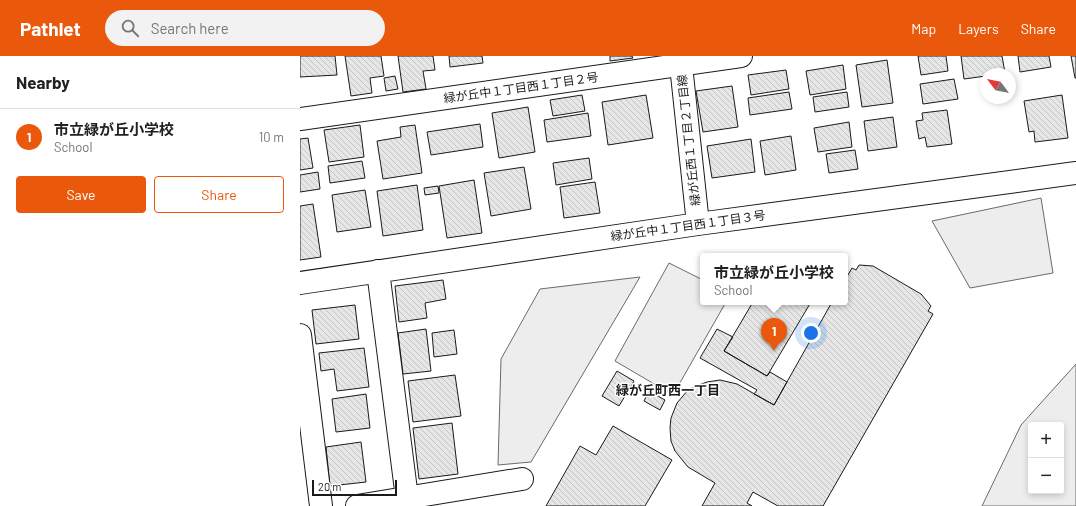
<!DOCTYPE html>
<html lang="en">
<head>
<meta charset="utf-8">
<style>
  :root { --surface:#fff; --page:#f2f2f2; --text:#202124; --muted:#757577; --line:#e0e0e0; --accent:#ea580c }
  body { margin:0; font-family:Barlow,"Noto Sans JP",sans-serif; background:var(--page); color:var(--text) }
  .controls { position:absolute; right:12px; bottom:12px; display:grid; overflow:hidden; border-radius:4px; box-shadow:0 2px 6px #0003 }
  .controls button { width:36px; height:36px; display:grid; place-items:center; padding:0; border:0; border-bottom:1px solid var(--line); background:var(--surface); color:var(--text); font:20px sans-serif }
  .compass { position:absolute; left:680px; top:12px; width:36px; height:36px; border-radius:50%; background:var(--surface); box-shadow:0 2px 6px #0003; rotate:302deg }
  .scale { position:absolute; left:12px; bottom:10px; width:85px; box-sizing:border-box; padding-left:4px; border:2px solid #1a1a1a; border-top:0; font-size:11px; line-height:14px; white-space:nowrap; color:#1a1a1a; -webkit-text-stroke:3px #fff; paint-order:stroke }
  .you { position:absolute; left:511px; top:277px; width:14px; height:14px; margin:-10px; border:3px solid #fff; border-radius:50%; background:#1a73e8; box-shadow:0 0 0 6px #1a73e833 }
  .badge { display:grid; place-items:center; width:26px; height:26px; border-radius:50%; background:var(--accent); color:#fff; font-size:13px; font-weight:700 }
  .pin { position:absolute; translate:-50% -33px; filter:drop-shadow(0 1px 2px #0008) }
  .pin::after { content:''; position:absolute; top:21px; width:14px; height:12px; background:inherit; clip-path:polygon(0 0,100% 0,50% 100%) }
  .popup { position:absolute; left:400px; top:197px; width:148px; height:52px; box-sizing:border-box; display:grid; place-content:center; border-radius:4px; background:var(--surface); filter:drop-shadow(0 1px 3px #0005); font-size:13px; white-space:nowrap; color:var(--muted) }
  .popup b { font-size:15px; color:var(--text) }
  .popup::after { content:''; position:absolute; left:50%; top:100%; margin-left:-8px; border:8px solid transparent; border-top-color:var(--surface) }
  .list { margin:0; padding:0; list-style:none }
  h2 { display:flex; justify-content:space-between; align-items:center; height:52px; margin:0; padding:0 16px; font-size:17px }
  h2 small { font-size:13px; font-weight:400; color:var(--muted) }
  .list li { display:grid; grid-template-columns:26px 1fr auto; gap:12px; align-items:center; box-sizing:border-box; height:56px; padding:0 16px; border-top:1px solid var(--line) }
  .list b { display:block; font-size:15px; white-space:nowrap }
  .list p { margin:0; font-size:13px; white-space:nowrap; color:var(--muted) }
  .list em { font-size:13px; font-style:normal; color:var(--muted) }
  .actions { display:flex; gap:8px; padding:12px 16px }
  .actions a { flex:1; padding:9px 0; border:1px solid var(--accent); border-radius:4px; text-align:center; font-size:14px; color:var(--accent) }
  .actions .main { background:var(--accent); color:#fff }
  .icon { flex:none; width:22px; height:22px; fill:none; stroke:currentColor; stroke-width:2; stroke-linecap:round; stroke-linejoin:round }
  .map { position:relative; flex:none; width:776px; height:450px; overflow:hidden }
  header { display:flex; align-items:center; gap:24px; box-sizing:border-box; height:56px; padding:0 20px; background:var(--accent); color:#fff }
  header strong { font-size:19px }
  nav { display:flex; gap:22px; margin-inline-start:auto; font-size:14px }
  .search { width:280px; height:36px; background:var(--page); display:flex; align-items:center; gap:10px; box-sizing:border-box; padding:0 14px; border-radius:22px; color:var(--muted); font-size:15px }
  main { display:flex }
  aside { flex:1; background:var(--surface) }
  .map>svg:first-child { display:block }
</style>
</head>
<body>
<header>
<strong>Pathlet</strong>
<div class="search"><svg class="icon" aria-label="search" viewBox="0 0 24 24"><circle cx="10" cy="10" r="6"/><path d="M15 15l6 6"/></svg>Search here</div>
<nav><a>Map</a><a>Layers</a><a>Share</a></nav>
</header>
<main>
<aside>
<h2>Nearby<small></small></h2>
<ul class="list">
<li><span class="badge">1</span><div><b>市立緑が丘小学校</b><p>School</p></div><em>10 m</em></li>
</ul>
<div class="actions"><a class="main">Save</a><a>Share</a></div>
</aside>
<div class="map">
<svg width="776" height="450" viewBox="0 0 776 450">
  <defs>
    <pattern id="building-back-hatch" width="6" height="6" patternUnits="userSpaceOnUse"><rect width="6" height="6" fill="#e6e6e6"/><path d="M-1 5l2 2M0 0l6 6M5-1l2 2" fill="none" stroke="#c5c5c5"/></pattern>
  </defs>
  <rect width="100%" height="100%" fill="#fff"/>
  <path fill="#ededed" stroke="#6a6a6a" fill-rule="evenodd" d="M741,142l12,75 -83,15 -38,-67z
    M369,207l34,17v22h23l-53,93 -58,-34z
    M340,221l-109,185 -33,3 3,-106 39,-70z
    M776,308v142h-94l39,-81zM731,369h30v66h-30z"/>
  <path fill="url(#building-back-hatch)" stroke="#1a1a1a" d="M0,0h35l2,19 -37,2z
    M45,0h36l3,20 -14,2 2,15 -21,3z
    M98,0h35l2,14 -12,1 3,18 -23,3z
    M149,0h33l1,7 -33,4z
    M310,0h22l1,2 -23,3z
    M618,0h28l2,15 -27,4z
    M661,0h41l3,17 -19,1v2l-22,3z
    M718,0h31l2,11 -31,5z
    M771,0h5v22h-1z
    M587,4l6,43 -31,4 -6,-42z
    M543,9l3,24 -36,6 -4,-24z
    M486,14l3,19 -38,6 -3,-20z
    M95,20l3,13 -12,2 -2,-13z
    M654,23l4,20 -35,5 -3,-20z
    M432,30l6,41 -35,5 -7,-41z
    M489,36l3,17 -42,6 -2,-17z
    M547,36l2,15 -34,5 -2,-15z
    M282,39l3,16 -32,5 -3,-16z
    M346,39l7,43 -45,7 -6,-43z
    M762,39l6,43 -33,4 -1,-11 -5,1 -5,-31z
    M228,51l7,45 -36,6 -7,-45z
    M647,54l5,34 -25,3 -2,-10 -6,2 -3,-18 7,-1 -1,-7z
    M288,57l3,23 -44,6 -3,-22z
    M593,61l4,30 -29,4 -4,-30z
    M549,66l3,25 -34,5 -4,-24z
    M180,68l3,23 -52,8 -4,-23z
    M60,69l4,32 -35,5 -5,-32z
    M115,69l7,48 -39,6 -6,-38 24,-4 -1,-10z
    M491,80l5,34 -31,5 -5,-34z
    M8,82l5,30 -13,2v-31z
    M451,83l4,33 -43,6 -5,-32z
    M555,94l3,19 -29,4 -3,-19z
    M289,102l3,21 -36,6 -3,-22z
    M62,105l3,17 -35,5 -2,-17z
    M224,111l7,42 -40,7 -7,-43z
    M18,116l2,17 -20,3v-17z
    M174,124l8,53 -35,5 -8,-52z
    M295,126l5,31 -36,5 -4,-31z
    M117,129l6,45 -40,6 -6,-45z
    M138,130l1,7 -14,2 -1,-7z
    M65,134l6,37 -34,5 -5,-37z
    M13,148l8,53 -21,3v-54z
    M559,209l14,1 48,28 10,12 -3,5 5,3 -110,192h-45l-25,-14 -6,11 5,3h-50l13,-23 -27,-16 -13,-16 -4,-10 -1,-13 1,-10 6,-15 11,-13 8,-4 11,-4 13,-2 17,4 37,21 58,-103h13v-22l7,-12 4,2z
    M143,224l3,19 -21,4 2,15 -28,4 -4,-36z
    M453,246h58l-44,74 -43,-25z
    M55,249l4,34 -43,5 -4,-34z
    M126,273l5,42 -28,3 -5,-41z
    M417,273l16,8 -9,14 43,25 3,-4 17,10 -13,23 -20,-11 3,-4 -57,-32z
    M154,274l3,24 -23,3 -2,-24z
    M64,292l5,39 -32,4 -3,-22 -13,2 -2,-18z
    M317,315l17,10 -15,25 -17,-10z
    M155,319l6,41 -48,6 -5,-41z
    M349,335l16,9 -5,10 -16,-9z
    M66,338l4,34 -34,4 -4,-33z
    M152,367l6,51 -39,5 -6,-51z
    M313,370l59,34 -27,46h-99l34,-60 16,9z
    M61,386l5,40 -36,4 -4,-39z"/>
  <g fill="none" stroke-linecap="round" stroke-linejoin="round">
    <defs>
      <path id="minor" d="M380,0l18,168
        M0,63l441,-63
        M78,215l30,235
        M0,227l398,-59 378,-51
        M0,279l21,171
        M57,450l165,-27"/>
    </defs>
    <use href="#minor" stroke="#1a1a1a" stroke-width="24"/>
    <use href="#minor" stroke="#fff" stroke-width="22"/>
  </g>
  <g text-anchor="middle" stroke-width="3" stroke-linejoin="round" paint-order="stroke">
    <g font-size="12" fill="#1a1a1a" stroke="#fff">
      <text transform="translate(221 32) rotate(-8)" y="4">緑が丘中１丁目西１丁目２号</text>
      <text transform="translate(389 84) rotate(-96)" y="4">緑が丘西１丁目２丁目線</text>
      <text transform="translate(388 170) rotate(-8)" y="4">緑が丘中１丁目西１丁目３号</text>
    </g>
    <g font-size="13" font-weight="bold" fill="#1a1a1a" stroke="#fff">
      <text x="368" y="339">緑が丘町西一丁目</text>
    </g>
  </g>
</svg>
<div class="controls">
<button>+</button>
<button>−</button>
</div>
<svg class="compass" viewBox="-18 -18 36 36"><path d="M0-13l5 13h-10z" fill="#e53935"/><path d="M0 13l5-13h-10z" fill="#757577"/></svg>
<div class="scale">20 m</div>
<div class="you"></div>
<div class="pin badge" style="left:474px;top:295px">1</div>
<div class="popup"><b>市立緑が丘小学校</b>School</div>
</div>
</main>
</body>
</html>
